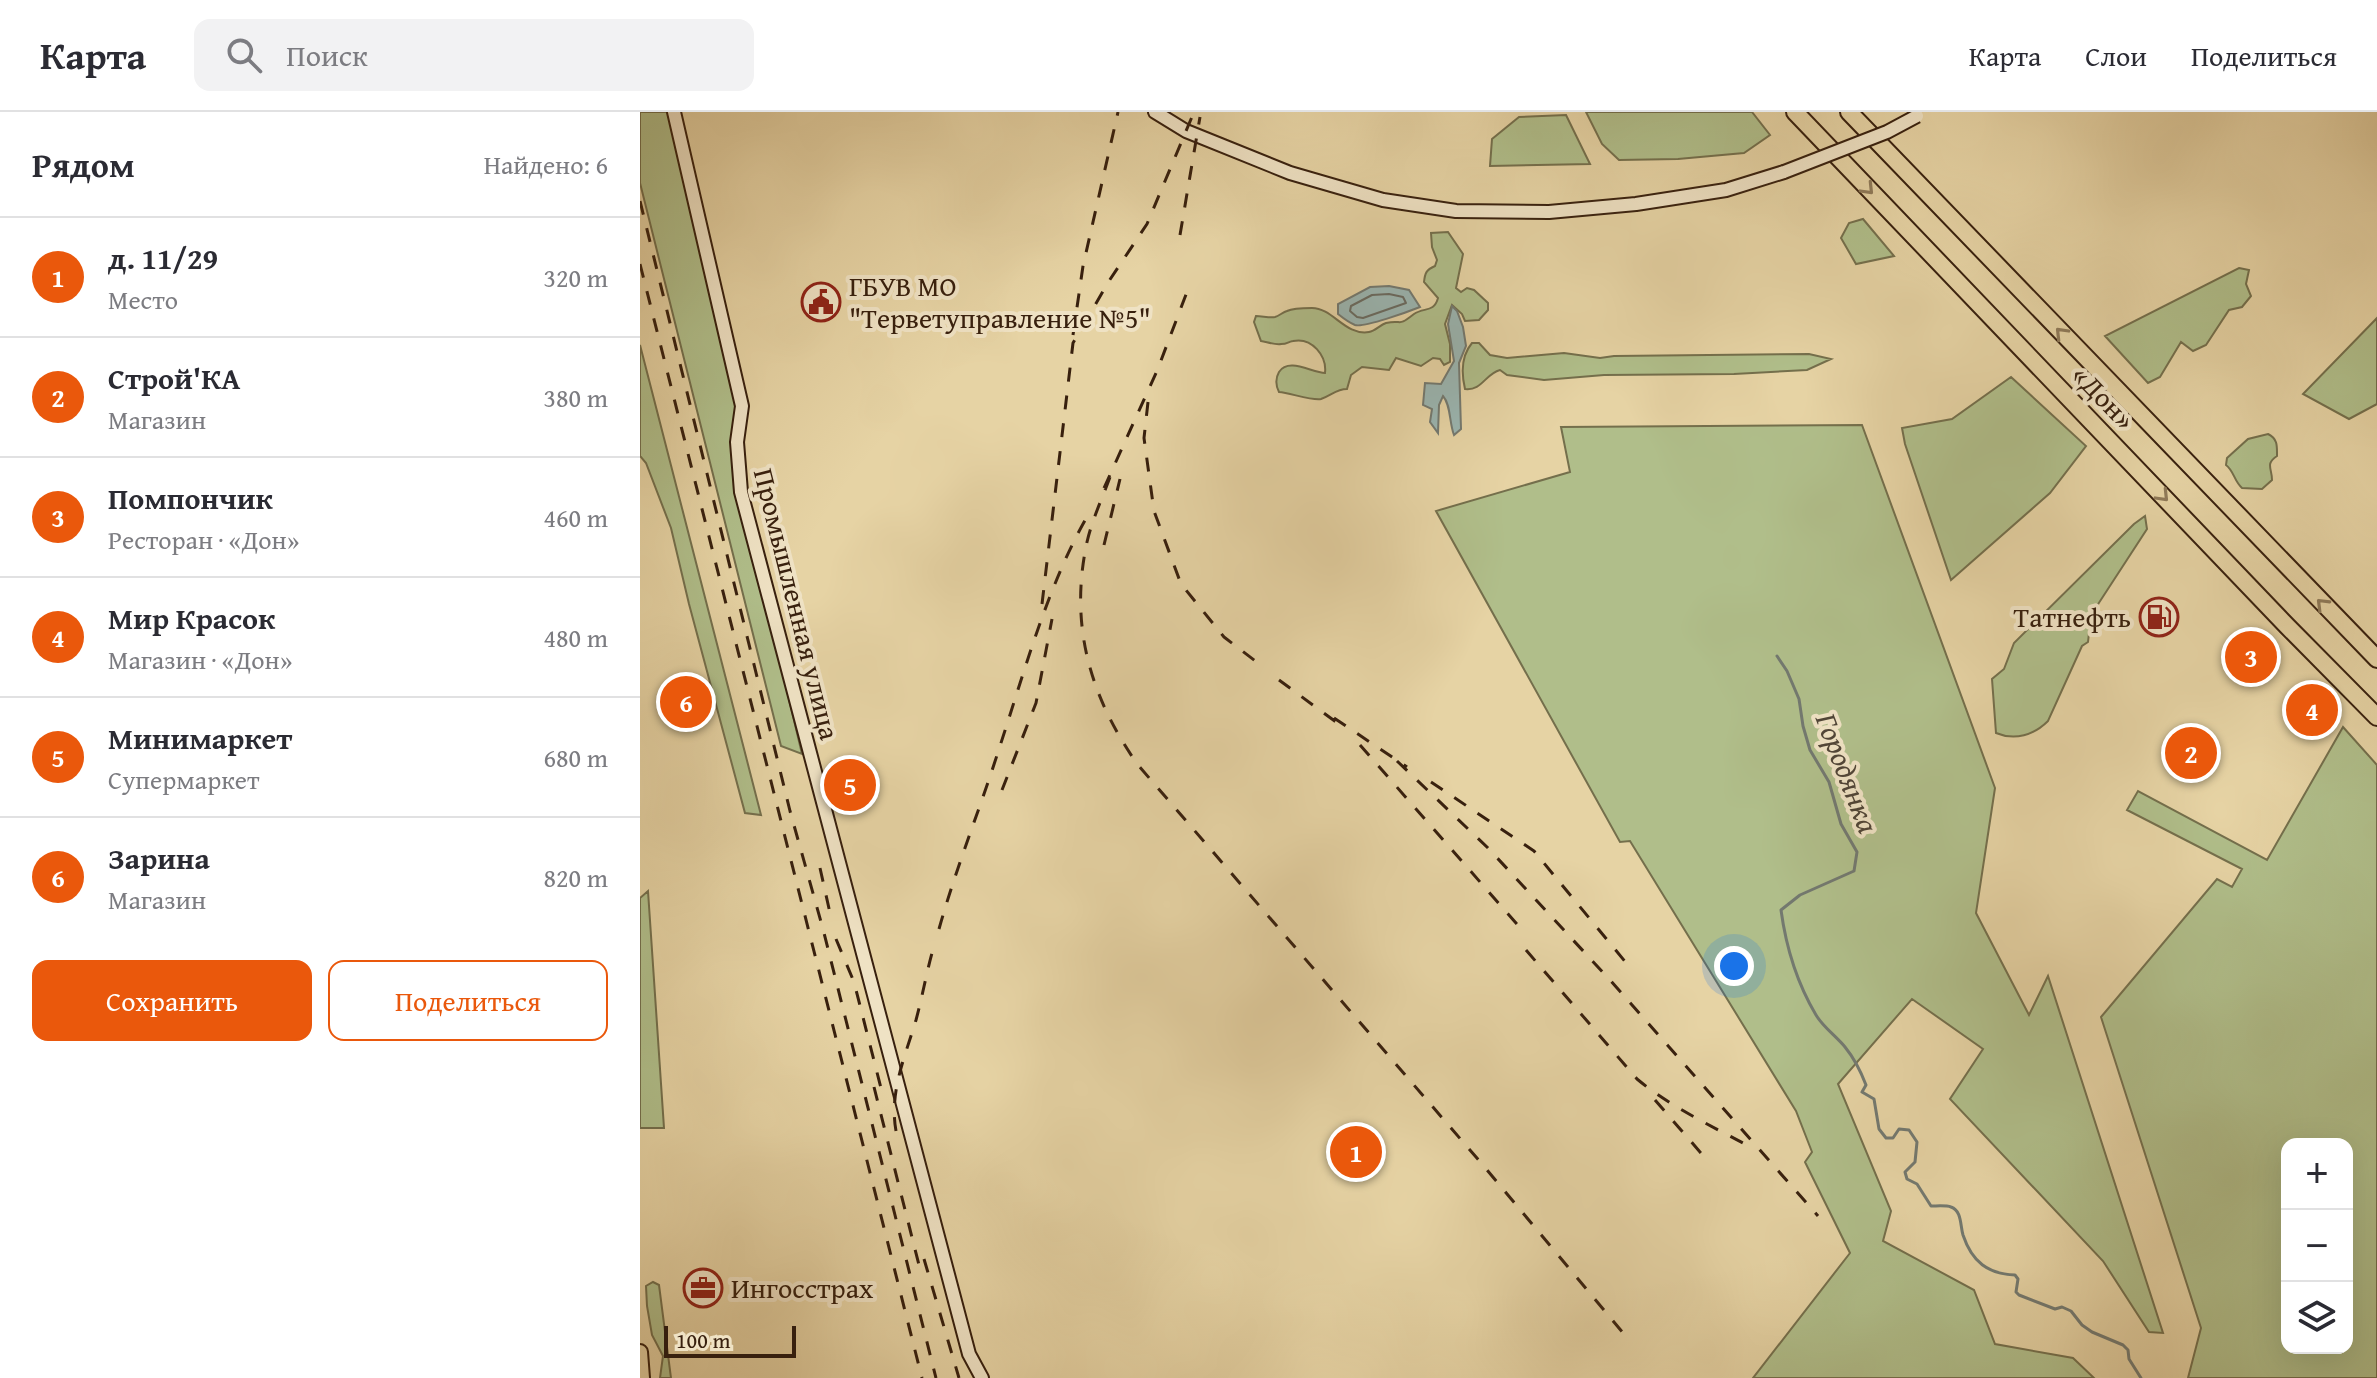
<!DOCTYPE html>
<html lang="ru">
<head>
<meta charset="utf-8">
<style>
  :root { --surface:#fff; --page:#f2f2f3; --text:#2b2b33; --muted:#7c7c81; --line:#e1e1e2; --accent:#ea580c }
  body { margin:0; font-family:"Gentium Book Plus",serif; background:var(--page); color:var(--text) }
  .controls { position:absolute; right:24px; bottom:24px; display:grid; overflow:hidden; border-radius:16px; box-shadow:0 8px 32px #0002 }
  .controls button { width:72px; height:72px; display:grid; place-items:center; padding:0; border:0; border-bottom:2px solid var(--line); background:var(--surface); color:var(--text); font:40px sans-serif }
  .scale { position:absolute; left:24px; bottom:20px; width:132px; box-sizing:border-box; padding-left:8px; border:4px solid #38200e; border-top:0; font-size:22px; line-height:28px; white-space:nowrap; color:#38200e; -webkit-text-stroke:6px #efe2c4; paint-order:stroke }
  .you { position:absolute; left:1094px; top:854px; width:28px; height:28px; margin:-20px; border:6px solid #fff; border-radius:50%; background:#1a73e8; box-shadow:0 0 0 12px #1a73e833 }
  .badge { display:grid; place-items:center; width:52px; height:52px; border-radius:50%; background:var(--accent); color:#fff; font-size:26px; font-weight:700 }
  .pin { position:absolute; translate:-50% -50%; border:4px solid #fff; box-shadow:0 2px 8px #0006 }
  .list { margin:0; padding:0; list-style:none }
  h2 { display:flex; justify-content:space-between; align-items:center; height:104px; margin:0; padding:0 32px; font-size:34px }
  h2 small { font-size:26px; font-weight:400; color:var(--muted) }
  .list li { display:grid; grid-template-columns:52px 1fr auto; gap:24px; align-items:center; box-sizing:border-box; height:120px; padding:0 32px; border-top:2px solid var(--line) }
  .list b { display:block; font-size:30px; white-space:nowrap }
  .list p { margin:0; font-size:26px; white-space:nowrap; color:var(--muted) }
  .list em { font-size:26px; font-style:normal; color:var(--muted) }
  .actions { display:flex; gap:16px; padding:24px 32px }
  .actions a { flex:1; padding:18px 0; border:2px solid var(--accent); border-radius:16px; text-align:center; font-size:28px; color:var(--accent) }
  .actions .main { background:var(--accent); color:#fff }
  .icon { flex:none; width:44px; height:44px; fill:none; stroke:currentColor; stroke-width:2; stroke-linecap:round; stroke-linejoin:round }
  .map { position:relative; flex:none; width:1737px; height:1266px; overflow:hidden }
  header { display:flex; align-items:center; gap:48px; box-sizing:border-box; height:112px; padding:0 40px; background:var(--surface); border-bottom:2px solid var(--line) }
  header strong { font-size:38px }
  nav { display:flex; gap:44px; margin-inline-start:auto; font-size:28px }
  .search { width:560px; height:72px; background:var(--page); display:flex; align-items:center; gap:20px; box-sizing:border-box; padding:0 28px; border-radius:16px; color:var(--muted); font-size:30px }
  main { display:flex }
  aside { flex:1; background:var(--surface) }
  .map>svg:first-child { display:block }
</style>
</head>
<body>
<header>
<strong>Карта</strong>
<div class="search"><svg class="icon" aria-label="search" viewBox="0 0 24 24"><circle cx="10" cy="10" r="6"/><path d="M15 15l6 6"/></svg>Поиск</div>
<nav><a>Карта</a><a>Слои</a><a>Поделиться</a></nav>
</header>
<main>
<aside>
<h2>Рядом<small>Найдено: 6</small></h2>
<ul class="list">
<li><span class="badge">1</span><div><b>д. 11/29</b><p>Место</p></div><em>320 m</em></li>
<li><span class="badge">2</span><div><b>Строй'КА</b><p>Магазин</p></div><em>380 m</em></li>
<li><span class="badge">3</span><div><b>Помпончик</b><p>Ресторан · «Дон»</p></div><em>460 m</em></li>
<li><span class="badge">4</span><div><b>Мир Красок</b><p>Магазин · «Дон»</p></div><em>480 m</em></li>
<li><span class="badge">5</span><div><b>Минимаркет</b><p>Супермаркет</p></div><em>680 m</em></li>
<li><span class="badge">6</span><div><b>Зарина</b><p>Магазин</p></div><em>820 m</em></li>
</ul>
<div class="actions"><a class="main">Сохранить</a><a>Поделиться</a></div>
</aside>
<div class="map">
<svg width="1737" height="1266" viewBox="0 0 1737 1266">
  <rect width="100%" height="100%" fill="#e6d3a4"/>
  <filter id="stains"><feTurbulence type="fractalNoise" baseFrequency=".0025" numOctaves="4"/><feColorMatrix values="0 0 0 0 .2 0 0 0 0 .09 0 0 0 0 .02 0 0 0 .5 -.17"/></filter>
  <radialGradient id="worn" r=".72"><stop offset=".6" stop-color="#630" stop-opacity="0"/><stop offset="1" stop-color="#630" stop-opacity=".3"/></radialGradient>
  <path fill="#b0be8a" stroke="#746f4c" stroke-width="2" fill-rule="evenodd" d="M0,0h28l69,294 5,95 60,253 -21,-8 -141,-563z
    M946,0h166l18,23 -26,18 -66,6 -59,1 -17,-16z
    M926,3l24,49 -100,2 2,-27 27,-22z
    M1223,107l31,37 -38,8 -15,-26 8,-15z
    M808,120l15,22 -7,34 5,4 6,-4 7,2 14,13v7l-9,10 -14,1 -3,-7 -10,-9 -7,19 5,20v18l-6,3 -4,-6 -7,-1 -12,8 -25,-8 -7,12 -27,-3 -11,8 -4,14c-11,0 -16,7 -26,10 -8,2 -31,-6 -42,-7 -3,-6 -4,-13 0,-20 10,-15 33,1 46,1 2,-17 -13,-36 -32,-32 -6,1 -5,3 -12,3 -6,1 -14,-2 -20,-3l-7,-19 2,-6c6,0 14,2 19,1 4,-1 8,-5 12,-6 6,-3 17,-3 25,-3 21,0 33,28 57,24 6,-1 11,-7 17,-9 18,-4 10,5 28,-9 10,-7 20,-1 24,-16l-14,-16c1,-9 2,-12 11,-16l2,-6 -5,-13 -1,-14z
    M1599,156l10,2 -3,14 5,12 -9,11 -13,3 -23,35 -13,6 -12,-9 -21,35 -12,6 -43,-47z
    M1737,206v86l-28,15 -46,-25z
    M832,231h7l11,12 17,3 57,-5 36,5 14,-2 195,-2 22,5 -24,11 -73,4 -130,1 -60,5 -37,-5 -7,-5c-15,4 -18,21 -35,19 -4,-17 -4,-33 7,-46z
    M0,233l121,470 -16,-2 -56,-209 -18,-76 -25,-65 -6,-7z
    M1371,265l75,69 -36,47 -99,87 -46,-136 -3,-16 50,-9z
    M1222,313l133,363 -19,125 53,102 19,-39 115,357 -14,-1 -46,-71 -153,-162 33,-50 -71,-50 -74,85 53,127 -8,30 91,49 21,54 78,14 21,20h-341l97,-125 -45,-91 7,-10 -16,-41 -166,-270 -10,1 -184,-331 134,-39 -9,-45z
    M1628,322c10,5 9,12 9,22 -12,8 -5,12 -5,24l-10,9 -20,-1c-8,-7 -8,-17 -16,-23l1,-7 21,-19z
    M1505,404l2,13 -56,86 -3,27 -6,4 -34,75c-14,14 -33,20 -52,12l-4,-54 12,-10 10,-26 120,-119z
    M1703,615l34,38v613h-189l13,-50 -100,-311 116,-138 15,8 10,-18 -115,-59 11,-19 129,69zM1707,1032v204h-60v-204z
    M8,779l16,237h-24v-230z
    M13,1170l6,3 12,93h-11l3,-22 -11,-21 -5,-29 -1,-20z"/>
  <path fill="#9ab5b1" stroke="#737970" stroke-width="2" d="M749,174l20,4 11,17c-10,4 -56,21 -65,18 -5,-2 -12,-7 -17,-11v-10l32,-17z
    M812,194l5,5 6,16 3,19 -7,17 2,66 -7,6c-5,-13 -3,-30 -11,-39l-4,9 -1,28 -8,-11 2,-13 -9,-4 2,-22 16,1 13,-23 -6,-37z"/>
  <g fill="none" stroke-linecap="round" stroke-linejoin="round">
    <path stroke="#696a60" stroke-width="2" d="M749,182l14,3 3,6 -43,15 -6,-1 -7,-6 1,-5 21,-11z"/>
    <path stroke="#737970" stroke-width="3" d="M1137,544l10,15 12,28 4,27 7,24 19,32 12,42 16,28 -3,19 -54,24 -19,15c5,37 16,73 35,105 7,12 20,21 29,32 9,11 16,25 21,38l-4,7 12,7 5,30 7,9h7l6,-9 10,1 8,12 -2,20 -10,10 2,7 10,5 14,22c6,0 15,-1 20,1 11,4 9,18 12,28 9,27 25,39 52,40l3,4 -2,13 3,3 36,14 7,-2 9,4 11,14 10,7 31,13 5,5 1,9 12,19"/>
    <defs>
      <path id="secondary" d="M34,0l68,294 -5,36 4,50 228,862 13,24
        M515,0l31,19 104,42 93,27 73,11 93,1 87,-8 90,-14 58,-18"/>
      <path id="primary" d="M0,1240l2,26"/>
      <path id="highway" d="M1155,0l492,514 90,91
        M1209,0l528,547"/>
    </defs>
    <use href="#secondary" stroke="#38200e" stroke-width="16"/>
    <use href="#primary" stroke="#38200e" stroke-width="18"/>
    <use href="#highway" stroke="#38200e" stroke-width="20"/>
    <use href="#secondary" stroke="#efe2c4" stroke-width="12"/>
    <use href="#primary" stroke="#e6d3a4" stroke-width="14"/>
    <use href="#highway" stroke="#e6d3a4" stroke-width="16"/>
    <path stroke="#38200e" stroke-width="3" stroke-dasharray="14 14" stroke-linecap="butt" d="M0,89l150,610 33,118 113,449
      M540,123l20,-118
      M0,152l282,1114
      M433,223l10,-69 35,-154
      M508,290l-4,36 10,73 27,73 43,53 34,26
      M470,365c-8,22 -18,43 -23,65 -18,83 3,155 51,223l344,399 147,176
      M464,376l53,-117 33,-87
      M464,433l16,-66
      M402,492l31,-261 36,-62 38,-57 47,-112
      M639,568l61,45
      M694,606l73,49
      M720,633l163,186
      M757,649l91,87 122,132 208,236
      M791,670l103,69 98,119
      M362,678l34,-87 16,-84
      M180,756l10,45
      M299,817c17,-61 41,-120 60,-180 25,-76 49,-165 89,-234
      M196,827l18,43 29,114
      M886,838l111,129c35,29 77,48 117,70
      M234,975l47,186
      M1015,988l52,60
      M256,1019c-7,-39 9,-74 20,-111 6,-22 10,-45 16,-67
      M284,1147l35,119"/>
    <defs>
      <path id="secondary-bridge" d="M1144,60l103,-40 30,-16"/>
    </defs>
    <use href="#secondary-bridge" stroke="#38200e" stroke-width="16" stroke-linecap="butt"/>
    <use href="#secondary-bridge" stroke="#efe2c4" stroke-width="12"/>
  </g>
  <defs><path id="oneway-chevron" d="M-2-3.5L2.5 0L-2 3.5" fill="none" stroke-width="1.6" stroke-linecap="round" stroke-linejoin="round" transform="scale(2)"/></defs>
  <g stroke="#8f7a59">
    <use href="#oneway-chevron" transform="translate(1228 77) rotate(46)"/>
    <use href="#oneway-chevron" transform="translate(1421 221) rotate(-134)"/>
    <use href="#oneway-chevron" transform="translate(1523 384) rotate(46)"/>
    <use href="#oneway-chevron" transform="translate(1682 492) rotate(-135)"/>
  </g>
  <defs>
    <symbol id="civic-ring" viewBox="-11 -11 22 22"><circle r="9.5" fill="#efe2c4" stroke="#8f2418" stroke-width="1.5"/><path d="M-.6-6.5H3V-4.5H.6V-3L4-1V1h2V6H-6V1h2V-1L-.6-3ZM-1.2 2.5V6h2.4V2.5Z" fill="#8f2418"/></symbol>
    <symbol id="fuel-ring" viewBox="-11 -11 22 22"><circle r="9.5" fill="#efe2c4" stroke="#8f2418" stroke-width="1.5"/><path d="M-5.5-6h7V0h2V4h1.3V-2.5L3-4.5l.8-.8L6-3V5H2.5V1h-1V6h-7ZM-4.2-4.7v3.2H.2V-4.7Z" fill="#8f2418"/></symbol>
    <symbol id="office-ring" viewBox="-11 -11 22 22"><circle r="9.5" fill="#efe2c4" stroke="#8f2418" stroke-width="1.5"/><path d="M-6-3h4V-5.5h4V-3h4V5H-6ZM-1-4.5V-3h2v-1.5ZM-6 0V1H6V0Z" fill="#8f2418"/></symbol>
  </defs>
  <g fill-rule="evenodd">
    <use href="#civic-ring" x="159" y="168" width="44" height="44"/>
    <use href="#fuel-ring" x="1497" y="483" width="44" height="44"/>
    <use href="#office-ring" x="41" y="1154" width="44" height="44"/>
  </g>
  <g text-anchor="middle" stroke-width="8" stroke-linejoin="round" paint-order="stroke">
    <g font-size="28" fill="#38200e" stroke="#efe2c4" text-anchor="start">
      <text x="209" y="184">ГБУВ МО<tspan x="209" dy="32">"Терветуправление №5"</tspan></text>
      <text x="1491" y="515" text-anchor="end">Татнефть</text>
      <text x="91" y="1186">Ингосстрах</text>
    </g>
    <g font-size="28" fill="#38200e" stroke="#efe2c4">
      <text transform="translate(1464 285) rotate(46)" y="10">«Дон»</text>
      <text transform="translate(157 492) rotate(76)" y="10">Промышленная улица</text>
    </g>
    <g font-size="30" font-style="italic" fill="#504537" stroke="#efe2c4">
      <text transform="translate(1207 661) rotate(69)" y="10">Городянка</text>
    </g>
  </g>
  <rect width="100%" height="100%" filter="url(#stains)"/>
  <rect width="100%" height="100%" fill="url(#worn)"/>
</svg>
<div class="controls">
<button>+</button>
<button>−</button>
<button><svg class="icon" aria-label="layers" viewBox="0 0 24 24"><path d="M12 4l9 5-9 5-9-5zM3 14l9 5 9-5"/></svg></button>
</div>
<div class="scale">100 m</div>
<div class="you"></div>
<div class="pin badge" style="left:716px;top:1040px">1</div>
<div class="pin badge" style="left:1551px;top:641px">2</div>
<div class="pin badge" style="left:1611px;top:545px">3</div>
<div class="pin badge" style="left:1672px;top:598px">4</div>
<div class="pin badge" style="left:210px;top:673px">5</div>
<div class="pin badge" style="left:46px;top:590px">6</div>
</div>
</main>
</body>
</html>
